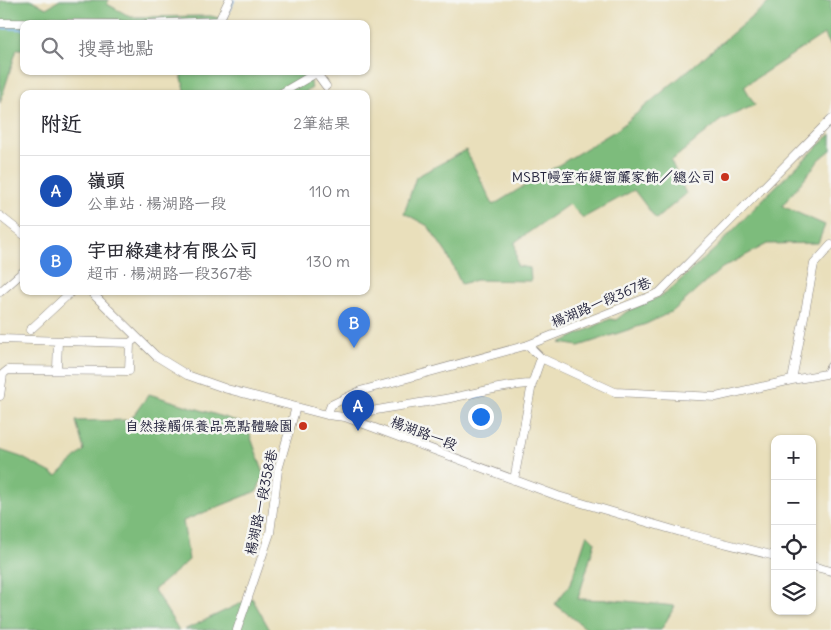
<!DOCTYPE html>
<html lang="zh-TW">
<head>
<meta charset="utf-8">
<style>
  :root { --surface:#fff; --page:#f7f7f7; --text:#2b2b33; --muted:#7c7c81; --line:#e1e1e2; --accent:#0f766e }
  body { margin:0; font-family:Delius,"LXGW WenKai TC",sans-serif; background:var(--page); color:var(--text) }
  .controls { position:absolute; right:15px; bottom:15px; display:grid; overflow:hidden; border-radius:10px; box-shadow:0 1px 4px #0004 }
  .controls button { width:45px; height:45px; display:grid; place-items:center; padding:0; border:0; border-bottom:1px solid var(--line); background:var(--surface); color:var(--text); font:25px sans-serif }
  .you { position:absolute; left:480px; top:416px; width:18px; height:18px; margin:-12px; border:4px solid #fff; border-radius:50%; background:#1a73e8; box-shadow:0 0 0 8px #1a73e833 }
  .badge { display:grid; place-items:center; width:32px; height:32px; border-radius:50%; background:var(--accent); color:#fff; font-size:16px; font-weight:700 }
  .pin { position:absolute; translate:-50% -41px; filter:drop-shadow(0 1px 2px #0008) }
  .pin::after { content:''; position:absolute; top:26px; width:18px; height:15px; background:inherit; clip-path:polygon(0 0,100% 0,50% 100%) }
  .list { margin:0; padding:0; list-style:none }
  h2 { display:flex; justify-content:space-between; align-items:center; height:65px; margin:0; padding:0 20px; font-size:21px }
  h2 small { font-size:16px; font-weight:400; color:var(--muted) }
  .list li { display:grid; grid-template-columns:32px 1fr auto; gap:15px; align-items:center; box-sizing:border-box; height:70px; padding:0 20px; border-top:1px solid var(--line) }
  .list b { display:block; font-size:19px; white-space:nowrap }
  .list p { margin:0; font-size:16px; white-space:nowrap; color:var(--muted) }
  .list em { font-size:16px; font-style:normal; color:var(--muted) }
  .icon { flex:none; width:28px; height:28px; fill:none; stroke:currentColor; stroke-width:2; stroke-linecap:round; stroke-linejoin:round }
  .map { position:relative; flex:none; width:831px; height:630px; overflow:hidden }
  .search { position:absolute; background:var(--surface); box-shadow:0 1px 4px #0004; left:20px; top:20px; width:350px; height:55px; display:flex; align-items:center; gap:12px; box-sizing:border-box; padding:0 18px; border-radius:10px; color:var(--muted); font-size:19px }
  .panel { position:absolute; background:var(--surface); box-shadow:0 1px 4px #0004; left:20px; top:90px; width:350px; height:205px; border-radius:10px }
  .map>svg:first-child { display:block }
</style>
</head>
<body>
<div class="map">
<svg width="831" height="630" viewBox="0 0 831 630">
  <rect width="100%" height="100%" fill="#f6f6f2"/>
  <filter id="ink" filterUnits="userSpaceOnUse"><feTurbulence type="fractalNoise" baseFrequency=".02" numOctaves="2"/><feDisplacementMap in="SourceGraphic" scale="10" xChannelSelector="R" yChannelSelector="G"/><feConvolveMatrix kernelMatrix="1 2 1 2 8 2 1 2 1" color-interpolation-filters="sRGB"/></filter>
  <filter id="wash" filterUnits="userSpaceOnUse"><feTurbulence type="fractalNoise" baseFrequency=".0096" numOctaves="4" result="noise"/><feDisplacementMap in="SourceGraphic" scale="20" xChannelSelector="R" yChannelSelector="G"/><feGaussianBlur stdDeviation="1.12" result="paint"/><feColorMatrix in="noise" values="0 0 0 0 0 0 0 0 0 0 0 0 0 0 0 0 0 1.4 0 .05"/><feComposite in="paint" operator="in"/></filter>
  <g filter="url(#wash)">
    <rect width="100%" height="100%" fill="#e9dfbb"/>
    <path fill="#7dbc7c" stroke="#506f5c" d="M32,0l14,8 14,-8h49l-2,4 24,13 80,-1 22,6 1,2h-210v25h-7l-17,54v-102z
      M772,0h59v46l-7,-12 -80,52 11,19 -34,15 -50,41 15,33 -30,25 -22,-29 -51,28 -14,-14 -54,38 2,24 13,2 1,13 -55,-1 -15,4 -14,-30 -19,-28 -24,-13 12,-36 50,-27 27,55 125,-76z
      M180,71h126l6,17 -10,6h-116z
      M831,134v16l-11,9 -38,47 43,19 -7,18 -51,1 -45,24 -49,43 -27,13 -67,22 -19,-3 50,-24 6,1 10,-8 39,-18 50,-45 56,-58z
      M149,394l97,30 18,50 -7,17 -74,30 6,39 -35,30 25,40h-179v-180l21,7 36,19 27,-26 -8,-29 54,-1z
      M587,534l8,8 -17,57 37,1 60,6 -14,24h-73l-33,-26 16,-21z
      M252,598l18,32h-86z"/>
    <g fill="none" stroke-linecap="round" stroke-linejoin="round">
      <path stroke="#80b5ee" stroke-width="2.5" d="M223,24l11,-24
        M0,31l2,-3 22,1"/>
    </g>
  </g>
  <g filter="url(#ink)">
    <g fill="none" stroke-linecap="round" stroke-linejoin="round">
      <defs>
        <path id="minor" d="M0,23l119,1
          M145,24l74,-3 10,-21
          M315,71l11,15
          M280,94l36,-21
          M0,216l24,19
          M90,291l66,65 31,19 40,14 100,26 18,2 213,79 126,37 91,23
          M0,292l24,-21
          M30,330l42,-39
          M0,339l130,4
          M528,345l13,13 74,34 101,5 76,-17 22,-116 17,-19
          M57,369l1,-28
          M792,380l34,-6 5,-8
          M0,396l3,-22 5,-4 121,1 1,-28 6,-5
          M327,415l4,-10 29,-14 168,-46 131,-52 172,-174
          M345,417c33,-9 66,-12 100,-18 29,-5 57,-14 87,-15
          M514,480l18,-96 9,-26
          M812,566l19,5
          M237,630l33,-97 8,-63 18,-63"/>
      </defs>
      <use href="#minor" stroke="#86807b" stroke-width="9"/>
      <use href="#minor" stroke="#fff" stroke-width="8"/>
    </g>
  </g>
  <g fill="#c8321e" stroke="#f6f6f2" stroke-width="2">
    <circle cx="725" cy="177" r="5"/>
    <circle cx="303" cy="426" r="5"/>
  </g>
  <g text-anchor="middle" stroke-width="5" stroke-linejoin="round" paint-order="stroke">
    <g font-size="14" fill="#22223b" stroke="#f6f6f2" text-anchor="end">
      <text x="715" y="182">MSBT幔室布緹窗簾家飾／總公司</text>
      <text x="293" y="431">自然接觸保養品亮點體驗園</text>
    </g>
    <g font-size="14" fill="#22223b" stroke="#f6f6f2">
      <text transform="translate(601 302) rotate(-23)" y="5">楊湖路一段367巷</text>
      <text transform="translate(424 433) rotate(21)" y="5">楊湖路一段</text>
      <text transform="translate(261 502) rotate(-78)" y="5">楊湖路一段358巷</text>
    </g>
  </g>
</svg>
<div class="controls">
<button>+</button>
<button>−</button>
<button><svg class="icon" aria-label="locate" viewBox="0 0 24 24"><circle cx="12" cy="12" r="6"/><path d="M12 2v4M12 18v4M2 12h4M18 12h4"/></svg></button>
<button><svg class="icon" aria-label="layers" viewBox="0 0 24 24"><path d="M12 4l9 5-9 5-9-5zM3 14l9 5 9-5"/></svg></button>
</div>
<div class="you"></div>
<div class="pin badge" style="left:358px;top:431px;background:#1a4fb4">A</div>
<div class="pin badge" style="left:354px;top:348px;background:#3f7fe0">B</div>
<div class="search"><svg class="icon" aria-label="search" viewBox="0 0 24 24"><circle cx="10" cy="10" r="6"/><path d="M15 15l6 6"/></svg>搜尋地點</div>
<section class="panel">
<h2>附近<small>2筆結果</small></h2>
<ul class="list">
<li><span class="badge" style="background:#1a4fb4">A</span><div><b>嶺頭</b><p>公車站 · 楊湖路一段</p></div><em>110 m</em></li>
<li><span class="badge" style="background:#3f7fe0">B</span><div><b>宇田綠建材有限公司</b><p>超市 · 楊湖路一段367巷</p></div><em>130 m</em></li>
</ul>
</section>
</div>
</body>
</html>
